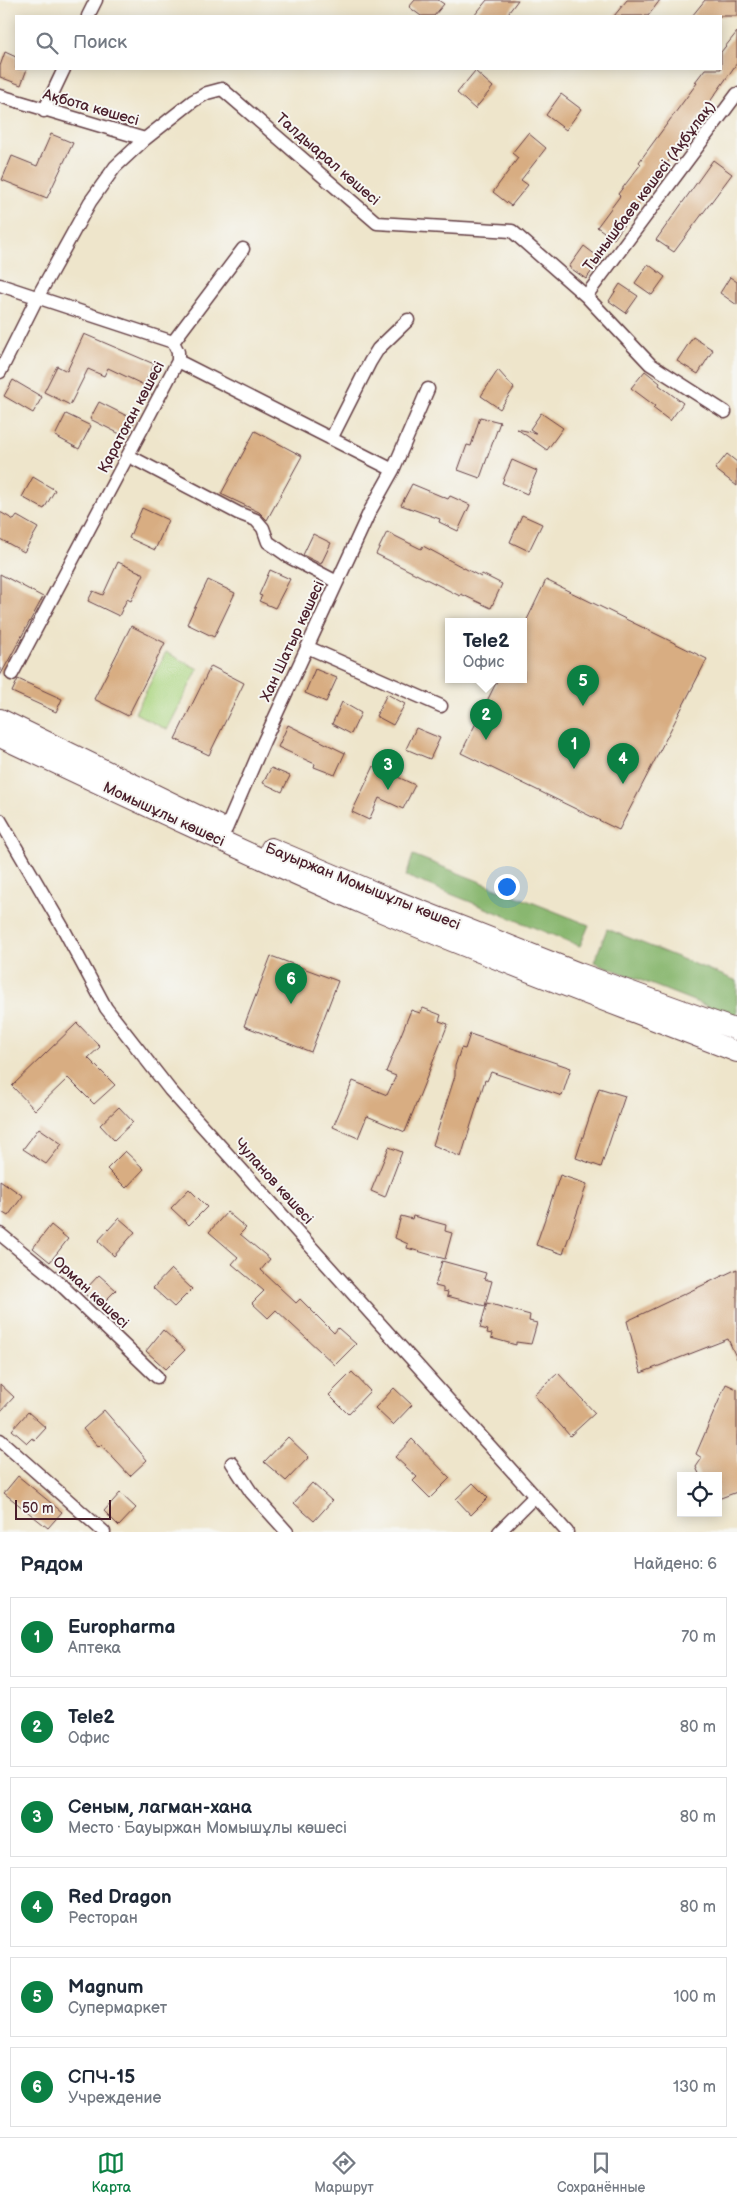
<!DOCTYPE html>
<html lang="ru">
<head>
<meta charset="utf-8">
<style>
  :root { --surface:#fff; --page:#f6f6f7; --text:#1f2937; --muted:#747a83; --line:#e0e1e3; --accent:#0b8043 }
  body { margin:0; font-family:"Balsamiq Sans",sans-serif; background:var(--page); color:var(--text) }
  .controls { position:absolute; right:15px; bottom:15px; display:grid; overflow:hidden; border-radius:0px; box-shadow:0 2px 12px #0003 }
  .controls button { width:45px; height:45px; display:grid; place-items:center; padding:0; border:0; border-bottom:1px solid var(--line); background:var(--surface); color:var(--text); font:25px sans-serif }
  .scale { position:absolute; left:15px; bottom:12px; width:96px; box-sizing:border-box; padding-left:5px; border:2px solid #4a1f2b; border-top:0; font-size:14px; line-height:18px; white-space:nowrap; color:#4a1f2b; -webkit-text-stroke:4px #f6f6f2; paint-order:stroke }
  .you { position:absolute; left:506px; top:886px; width:18px; height:18px; margin:-12px; border:4px solid #fff; border-radius:50%; background:#1a73e8; box-shadow:0 0 0 8px #1a73e833 }
  .badge { display:grid; place-items:center; width:32px; height:32px; border-radius:50%; background:var(--accent); color:#fff; font-size:16px; font-weight:700 }
  .pin { position:absolute; translate:-50% -41px; filter:drop-shadow(0 1px 2px #0008) }
  .pin::after { content:''; position:absolute; top:26px; width:18px; height:15px; background:inherit; clip-path:polygon(0 0,100% 0,50% 100%) }
  .popup { position:absolute; left:445px; top:618px; width:82px; height:65px; box-sizing:border-box; display:grid; place-content:center; border-radius:0px; background:var(--surface); filter:drop-shadow(0 1px 4px #0005); font-size:16px; white-space:nowrap; color:var(--muted) }
  .popup b { font-size:19px; color:var(--text) }
  .popup::after { content:''; position:absolute; left:50%; top:100%; margin-left:-10px; border:10px solid transparent; border-top-color:var(--surface) }
  .list { margin:0; padding:0; list-style:none }
  h2 { display:flex; justify-content:space-between; align-items:center; height:65px; margin:0; padding:0 20px; font-size:21px }
  h2 small { font-size:16px; font-weight:400; color:var(--muted) }
  .list li { display:grid; grid-template-columns:32px 1fr auto; gap:15px; align-items:center; box-sizing:border-box; height:80px; margin:0 10px 10px; padding:0 10px; border:1px solid var(--line); border-radius:0px }
  .list b { display:block; font-size:19px; white-space:nowrap }
  .list p { margin:0; font-size:16px; white-space:nowrap; color:var(--muted) }
  .list em { font-size:16px; font-style:normal; color:var(--muted) }
  .icon { flex:none; width:28px; height:28px; fill:none; stroke:currentColor; stroke-width:2; stroke-linecap:round; stroke-linejoin:round }
  .map { position:relative; flex:none; width:737px; height:1532px; overflow:hidden }
  .search { position:absolute; background:var(--surface); box-shadow:0 2px 12px #0003; left:15px; right:15px; top:15px; height:55px; display:flex; align-items:center; gap:12px; box-sizing:border-box; padding:0 18px; border-radius:0px; color:var(--muted); font-size:19px }
  .sheet { height:605px; background:var(--surface) }
  nav { display:flex; justify-content:space-around; align-items:center; box-sizing:border-box; height:70px; border-top:1px solid var(--line); background:var(--surface); font-size:14px; color:var(--muted) }
  nav a { display:grid; justify-items:center; gap:2px }
  nav .on { color:var(--accent) }
  .map>svg:first-child { display:block }
</style>
</head>
<body>
<div class="map">
<svg width="737" height="1532" viewBox="0 0 737 1532">
  <rect width="100%" height="100%" fill="#f6f6f2"/>
  <filter id="ink" filterUnits="userSpaceOnUse"><feTurbulence type="fractalNoise" baseFrequency=".02" numOctaves="2"/><feDisplacementMap in="SourceGraphic" scale="10" xChannelSelector="R" yChannelSelector="G"/><feConvolveMatrix kernelMatrix="1 2 1 2 8 2 1 2 1" color-interpolation-filters="sRGB"/></filter>
  <filter id="wash" filterUnits="userSpaceOnUse"><feTurbulence type="fractalNoise" baseFrequency=".0096" numOctaves="4" result="noise"/><feDisplacementMap in="SourceGraphic" scale="20" xChannelSelector="R" yChannelSelector="G"/><feGaussianBlur stdDeviation="1.12" result="paint"/><feColorMatrix in="noise" values="0 0 0 0 0 0 0 0 0 0 0 0 0 0 0 0 0 1.4 0 .05"/><feComposite in="paint" operator="in"/></filter>
  <g filter="url(#wash)">
    <rect width="100%" height="100%" fill="#eee5cb"/>
    <path fill="#acd682" stroke="#7b7a56" d="M166,652l32,17 -31,61 -32,-17z"/>
    <path fill="#89b770" stroke="#6a6b4e" d="M413,855l176,70 -9,21 -174,-70z
      M607,929l130,52v37l-143,-56z"/>
    <g id="blocks">
      <path fill="#d8ad82" d="M415,0h23l6,4 -10,12h-13l-12,-9z
        M487,0h31l-12,16h-32z
        M627,0h33l-12,16h-34z
        M705,0h32v16h-45z
        M737,32v31l-123,176 -17,-12 23,-31 -2,-2 23,-30 -2,-2 58,-79 -2,-1 10,-13h16v-17z
        M5,52l11,5v12h11l-6,16 -21,-8v-11z
        M475,71l18,16 -18,22 -18,-16z
        M561,94l20,15 -15,21 -20,-15z
        M528,133l18,15 -25,32 7,5 -17,21 -18,-14 25,-34 -6,-5z
        M51,134l22,9 -26,55 -45,-18 10,-24 25,10z
        M713,160l19,14 -58,78 -18,-12z
        M584,246l17,13 -15,20 -17,-12z
        M648,264l17,13 -13,18 -17,-12z
        M730,277l7,5v23l-17,-12z
        M620,284l18,12 -12,17 -17,-12z
        M84,334l70,30 -10,21 -36,-17 -4,8 -16,-7 -18,36 -26,-13 13,-26 10,5z
        M693,337l20,13 -15,24 -21,-13z
        M498,370l16,18 -14,21 -19,-13z
        M645,371l15,12 -1,2 24,18 -13,18 -17,-13 2,-2 -24,-18z
        M13,380l29,17 -9,16 -29,-17z
        M99,402l36,18 -9,17 -36,-18z
        M541,413l22,15 -16,22 -30,-21 19,4 -6,-4z
        M66,414l25,12 -12,23 -24,-13z
        M480,417l20,5 -20,56 -22,-8 9,-25 4,1z
        M255,431l47,25 -35,64 -8,-8 -38,-18z
        M727,454l10,8v24l-22,-17z
        M512,460l25,11 -10,23 -25,-11z
        M33,477l22,13 -11,19 -22,-12z
        M412,484l36,15 2,-3 20,9 -12,26 -19,-9 1,-3 -39,-14z
        M142,508l26,12 -13,30 -26,-12z
        M0,512l14,8 3,-4 21,12 -14,24 -24,-13z
        M522,515l20,9 -13,27 -19,-9z
        M387,532l34,17 2,-3 58,31 1,-3 20,10 -11,24 -30,-14 -1,2 -84,-42z
        M313,534l18,9 -10,21 -18,-9z
        M118,562l26,12 -13,27 -4,-2 -8,17 -31,-15 5,-10 10,4z
        M270,570l20,9 -15,29 -16,-7 3,-5 -3,-1z
        M0,574l43,23 -43,79z
        M208,580l27,13 -21,44 -27,-13z
        M546,580l161,79 -88,171 -158,-77 37,-74h26v-53z
        M131,626l34,17 -37,73 -34,-17z
        M211,666l33,17 -35,72 -34,-16z
        M315,669l22,9 -11,24 -21,-9z
        M18,679l44,20 -6,13 -44,-20z
        M387,694l18,10 -12,21 -17,-9z
        M342,702l19,11 -10,21 -19,-10z
        M288,725l57,28 -10,22 -21,-8 1,-3 -37,-17z
        M416,728l24,10 -10,21 -24,-10z
        M374,766l41,19 -12,24 -24,-11 -10,22 -17,-8z
        M271,768l19,8 -8,16 -19,-9z
        M271,956l67,25 -27,71 -67,-26z
        M423,1008l18,7 -2,6 9,3 -43,108 -38,-16 -9,22 -25,-11 20,-46 34,14 9,-19 -10,-4 25,-62 9,3z
        M77,1023l23,24 -12,11 27,27 -21,19 -26,-26 -33,32 -23,-24z
        M470,1034l101,34 -9,28 -71,-24 -4,9 -2,-1 -24,77 -28,-12 22,-69v-10l6,-18 4,1z
        M599,1088l26,8 -24,71 -25,-9z
        M119,1107l14,15 -19,18 -14,-15z
        M39,1128l23,16 -16,20 -23,-15z
        M389,1147l13,5 -17,45 -14,-6z
        M125,1151l19,18 -18,19 -19,-19z
        M560,1175l27,9 -24,70 -27,-9z
        M0,1180l23,16 -15,20 -8,-5z
        M189,1189l18,18 -18,18 -18,-17z
        M227,1212l19,16 -6,6 30,25 -9,11 35,33 4,-4 34,34 4,-5 18,16 -21,21 -59,-55 -8,8 -16,-15 12,-12 -32,-27 6,-7 -29,-25z
        M401,1216l11,3 1,-3 33,9 -1,6 7,2 -7,26 -38,-11 1,-4 -13,-6z
        M119,1218l16,14 -21,24 -16,-15z
        M51,1225l17,14 -18,23 -17,-14z
        M442,1261l44,12 -2,6 8,2 -7,25 -38,-10 1,-4 -5,-1v-3l-8,-2z
        M171,1269l21,20 -18,18 -21,-19z
        M737,1269v90l-9,-20 -87,34 -14,-52z
        M99,1275l17,15 -17,17 -16,-15z
        M487,1303l43,12 -1,6 8,2 -6,21 -15,-2v3l-25,-7 1,-4 -5,-1 1,-3 -8,-2z
        M163,1330l22,20 -19,19 -20,-18z
        M352,1372l18,19 -22,23 -19,-19z
        M558,1373l37,40 -25,23 -36,-41z
        M0,1384l14,13 -14,15z
        M726,1384l11,5v103l-19,7v-23h-18l-4,-9 6,-9 -6,-4z
        M394,1388l18,17 -19,20 -18,-17z
        M104,1410l43,50 -17,16 -29,-31 -2,2 -16,-18z
        M28,1412l18,16 -11,12 -3,-2 -5,5 -15,-13z
        M288,1437l21,20 -23,24 -22,-19z
        M412,1439l38,39 -20,20 -17,-17 4,-4 -22,-20z
        M18,1476l44,36 -14,16 -44,-35z
        M312,1483l20,18 -18,20 -20,-18z
        M473,1483l15,15 -17,17 -15,-16z
        M120,1493l16,15 -17,18 -15,-15z"/>
    </g>
  </g>
  <g filter="url(#ink)">
    <use href="#blocks" fill-opacity="0" stroke="#633d43" stroke-width="1"/>
    <g fill="none" stroke-linecap="round" stroke-linejoin="round">
      <defs>
        <path id="minor" d="M88,16l8,-16
          M0,96l145,43
          M44,111l20,-42
          M0,285l173,57 5,10v9
          M586,296l151,-202
          M173,342l70,-93
          M0,372l37,-74 53,-96 25,-35 30,-28 48,-38 14,-8 15,-4 155,134 135,8 74,65 64,68 75,48
          M331,439l39,-77 8,-13 30,-29
          M129,456l109,57 18,7 7,8 5,14 23,16 46,24
          M307,647l134,59
          M12,674l166,-313 215,109
          M0,820l63,108 43,80 64,82 397,442
          M226,829l38,-88 106,-230 23,-41 35,-81
          M0,1234l55,45 102,98
          M0,1440l104,92
          M232,1463l19,29 36,40
          M499,1532l36,-36"/>
        <path id="primary" d="M0,719l217,106
          M0,737c125,59 250,118 377,173 119,51 240,95 360,142
          M271,848l113,48 195,77 158,57"/>
      </defs>
      <use href="#minor" stroke="#633d43" stroke-width="15"/>
      <use href="#primary" stroke="#633d43" stroke-width="22"/>
      <use href="#minor" stroke="#fff" stroke-width="12"/>
      <use href="#primary" stroke="#fff" stroke-width="20"/>
    </g>
  </g>
  <g text-anchor="middle" stroke-width="4" stroke-linejoin="round" paint-order="stroke">
    <g font-size="15" fill="#4a1f2b" stroke="#f6f6f2">
      <text transform="translate(91 107) rotate(16)" y="5">Ақбота көшесі</text>
      <text transform="translate(328 159) rotate(41)" y="5">Талдыарал көшесі</text>
      <text transform="translate(649 186) rotate(-53)" y="5">Тынышбаев көшесі (Ақбұлақ)</text>
      <text transform="translate(131 417) rotate(-62)" y="5">Қаратоған көшесі</text>
      <text transform="translate(292 641) rotate(-65)" y="5">Хан Шатыр көшесі</text>
      <text transform="translate(164 814) rotate(25)" y="5">Момышұлы көшесі</text>
      <text transform="translate(363 886) rotate(22)" y="5">Бауыржан Момышұлы көшесі</text>
      <text transform="translate(274 1181) rotate(48)" y="5">Чуланов көшесі</text>
      <text transform="translate(91 1292) rotate(43)" y="5">Орман көшесі</text>
    </g>
  </g>
</svg>
<div class="controls">
<button><svg class="icon" aria-label="locate" viewBox="0 0 24 24"><circle cx="12" cy="12" r="6"/><path d="M12 2v4M12 18v4M2 12h4M18 12h4"/></svg></button>
</div>
<div class="scale">50 m</div>
<div class="you"></div>
<div class="pin badge" style="left:574px;top:769px">1</div>
<div class="pin badge" style="left:486px;top:740px">2</div>
<div class="popup"><b>Tele2</b>Офис</div>
<div class="pin badge" style="left:388px;top:790px">3</div>
<div class="pin badge" style="left:623px;top:784px">4</div>
<div class="pin badge" style="left:583px;top:706px">5</div>
<div class="pin badge" style="left:291px;top:1004px">6</div>
<div class="search"><svg class="icon" aria-label="search" viewBox="0 0 24 24"><circle cx="10" cy="10" r="6"/><path d="M15 15l6 6"/></svg>Поиск</div>
</div>
<section class="sheet">
<h2>Рядом<small>Найдено: 6</small></h2>
<ul class="list">
<li><span class="badge">1</span><div><b>Europharma</b><p>Аптека</p></div><em>70 m</em></li>
<li><span class="badge">2</span><div><b>Tele2</b><p>Офис</p></div><em>80 m</em></li>
<li><span class="badge">3</span><div><b>Сеным, лагман-хана</b><p>Место · Бауыржан Момышұлы көшесі</p></div><em>80 m</em></li>
<li><span class="badge">4</span><div><b>Red Dragon</b><p>Ресторан</p></div><em>80 m</em></li>
<li><span class="badge">5</span><div><b>Magnum</b><p>Супермаркет</p></div><em>100 m</em></li>
<li><span class="badge">6</span><div><b>СПЧ-15</b><p>Учреждение</p></div><em>130 m</em></li>
</ul>
</section>
<nav>
<a class="on"><svg class="icon" aria-label="map" viewBox="0 0 24 24"><path d="M3 6l6-2 6 2 6-2v14l-6 2-6-2-6 2zM9 4v14M15 6v14"/></svg>Карта</a>
<a><svg class="icon" aria-label="directions" viewBox="0 0 24 24"><path d="M12 3l9 9-9 9-9-9zM9 14v-3h6M13 9l2 2-2 2"/></svg>Маршрут</a>
<a><svg class="icon" aria-label="saved" viewBox="0 0 24 24"><path d="M7 4h10v16l-5-4-5 4z"/></svg>Сохранённые</a>
</nav>
</body>
</html>
